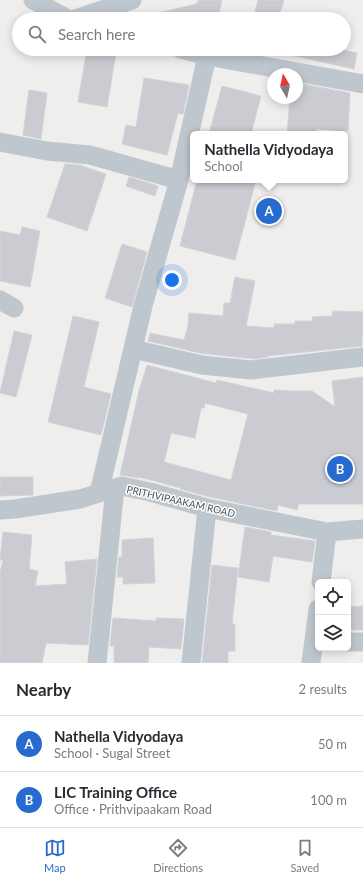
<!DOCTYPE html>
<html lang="en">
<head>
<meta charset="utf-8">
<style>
  :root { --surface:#fff; --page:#f7f7f7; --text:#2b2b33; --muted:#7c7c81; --line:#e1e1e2; --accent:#286bcf }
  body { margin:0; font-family:Lato,sans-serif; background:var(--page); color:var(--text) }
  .controls { position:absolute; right:12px; bottom:12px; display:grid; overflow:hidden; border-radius:6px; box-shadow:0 2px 10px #0003 }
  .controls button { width:36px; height:36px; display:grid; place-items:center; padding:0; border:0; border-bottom:1px solid var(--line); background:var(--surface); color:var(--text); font:20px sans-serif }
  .compass { position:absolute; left:267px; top:68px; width:36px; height:36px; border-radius:50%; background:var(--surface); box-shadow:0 2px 10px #0003; rotate:351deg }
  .you { position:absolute; left:172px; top:280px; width:14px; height:14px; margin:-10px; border:3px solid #fff; border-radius:50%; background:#1a73e8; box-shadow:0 0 0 6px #1a73e833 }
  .badge { display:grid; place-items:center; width:26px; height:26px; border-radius:50%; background:var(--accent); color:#fff; font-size:13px; font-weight:700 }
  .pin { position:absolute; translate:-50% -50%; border:2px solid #fff; box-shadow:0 1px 4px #0006 }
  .popup { position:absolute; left:190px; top:131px; width:158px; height:52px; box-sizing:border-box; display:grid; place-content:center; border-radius:6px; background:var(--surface); filter:drop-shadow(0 1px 3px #0005); font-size:13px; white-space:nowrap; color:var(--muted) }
  .popup b { font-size:15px; color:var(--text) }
  .popup::after { content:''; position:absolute; left:50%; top:100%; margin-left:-8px; border:8px solid transparent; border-top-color:var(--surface) }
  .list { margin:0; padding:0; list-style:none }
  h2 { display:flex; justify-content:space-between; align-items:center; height:52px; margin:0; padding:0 16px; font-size:17px }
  h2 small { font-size:13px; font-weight:400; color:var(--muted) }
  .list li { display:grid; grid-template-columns:26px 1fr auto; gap:12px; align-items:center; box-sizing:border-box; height:56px; padding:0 16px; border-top:1px solid var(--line) }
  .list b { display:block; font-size:15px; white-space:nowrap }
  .list p { margin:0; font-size:13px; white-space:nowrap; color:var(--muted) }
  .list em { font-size:13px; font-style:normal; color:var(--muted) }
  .icon { flex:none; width:22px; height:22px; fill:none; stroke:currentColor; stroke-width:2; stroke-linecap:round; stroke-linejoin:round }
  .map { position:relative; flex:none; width:363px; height:663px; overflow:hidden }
  .search { position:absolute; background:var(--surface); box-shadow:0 2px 10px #0003; left:12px; right:12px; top:12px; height:44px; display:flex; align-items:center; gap:10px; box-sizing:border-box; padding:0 14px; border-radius:22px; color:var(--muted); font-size:15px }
  .sheet { height:164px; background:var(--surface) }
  nav { display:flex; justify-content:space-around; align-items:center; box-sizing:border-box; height:56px; border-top:1px solid var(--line); background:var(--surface); font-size:11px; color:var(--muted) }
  nav a { display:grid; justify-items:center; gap:2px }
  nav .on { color:var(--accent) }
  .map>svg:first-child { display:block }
</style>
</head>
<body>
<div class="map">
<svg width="363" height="663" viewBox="0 0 363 663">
  <rect width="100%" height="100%" fill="#f0eded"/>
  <path fill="#cbccd2" stroke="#d2d3d8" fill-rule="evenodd" d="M199,0h23l-4,19h-63l-1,-5 42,-10z
    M258,0h26l-6,19h-10l-14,-4z
    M87,49l29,4 -9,54 -29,-5z
    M292,49h46l19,4 -3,16 -63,-14z
    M144,78l45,7 -6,29 -5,-1 -11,42 -45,-11 4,-19 10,2z
    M297,83l53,10 -2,38 -32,-2 -1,5h-28l3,-36h7z
    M222,86l39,10 -10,38h-42z
    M29,90l18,3 -6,46 -18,-4z
    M65,164l14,1 27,9 -19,57 -40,-14z
    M129,177l29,9 -3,10 -29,-10z
    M197,180h59l-21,80 -55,-14z
    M22,227l18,4 -10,56 -30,-6v-50l20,4z
    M122,244l25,8 -15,55 -27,-9z
    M235,277l20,4 -9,45 28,2v-4h21v-3h18l-1,-4 20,-1 1,-5 30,1 -1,34 -94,10v1l-14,2 -54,-6 -52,-12 2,-8 34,7 4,-14 1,-13 34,3 1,-13h6z
    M73,316l26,6 -15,65 27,7 -10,41 -53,-13z
    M14,331l18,4 -16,62 -16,-4z
    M147,365l69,18 1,-3 57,13v-3l17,1h21l23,16 -3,-26 31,-4v127h-64l-2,6 -19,-5 -1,6 -67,-14 -30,-8 1,-1 -42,-11v1l-19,-3 19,-84zM205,403l43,11 -17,66 -67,-18 7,-29 24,5 6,-30h3z
    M0,477h33v18l-33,1z
    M245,527l26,5v3l44,6 -3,21 -39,-6 -4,26 -31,-5z
    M3,532l29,3 -3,34 9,2 -3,15 32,-2 -2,-22 32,-3 -9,86 -42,-2 -4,20h-42v-90l3,-13h-3z
    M153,538l2,45 -32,1v-7h-6l2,-20h3v-17z
    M212,565l26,3 -6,56h3v27h-7v12h-26z
    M363,606v24h-15v-23z
    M113,618l43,3v-3l28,1 -3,30 -32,-2 -1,16h-34v-17h-4z"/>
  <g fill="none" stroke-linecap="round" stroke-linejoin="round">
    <path stroke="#bfc7ce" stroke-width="19" d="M33,0l35,19
      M75,19l57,-19
      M181,49l26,7 156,28
      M0,142l47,9 43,4 89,25
      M0,300l14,8
      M133,349l69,16 49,5 112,-13
      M99,493l44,-187 36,-126 28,-124
      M0,510l15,-1 65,-10 42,-13 28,6 57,16 120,24 36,-3
      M321,582l6,-50
      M348,642h15
      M97,663l18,-175
      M191,663l16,-155
      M311,663l7,-54"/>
  </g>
  <g text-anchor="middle" stroke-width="3" stroke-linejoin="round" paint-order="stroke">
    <g font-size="10" fill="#475059" stroke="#fff">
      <text transform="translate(181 501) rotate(13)" y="4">PRITHVIPAAKAM ROAD</text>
    </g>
  </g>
</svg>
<div class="controls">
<button><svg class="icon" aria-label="locate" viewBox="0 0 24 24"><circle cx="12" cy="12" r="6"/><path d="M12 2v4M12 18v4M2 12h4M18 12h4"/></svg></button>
<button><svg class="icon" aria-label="layers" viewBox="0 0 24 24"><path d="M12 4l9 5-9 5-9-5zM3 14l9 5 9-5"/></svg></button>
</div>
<svg class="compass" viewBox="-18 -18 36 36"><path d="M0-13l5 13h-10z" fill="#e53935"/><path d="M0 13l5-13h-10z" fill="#7c7c81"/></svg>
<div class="you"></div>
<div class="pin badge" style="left:269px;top:211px">A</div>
<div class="popup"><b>Nathella Vidyodaya</b>School</div>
<div class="pin badge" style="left:340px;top:469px">B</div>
<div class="search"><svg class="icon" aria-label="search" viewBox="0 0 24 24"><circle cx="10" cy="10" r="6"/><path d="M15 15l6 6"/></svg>Search here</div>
</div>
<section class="sheet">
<h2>Nearby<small>2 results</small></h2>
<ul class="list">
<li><span class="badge">A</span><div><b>Nathella Vidyodaya</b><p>School · Sugal Street</p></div><em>50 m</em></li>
<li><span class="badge">B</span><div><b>LIC Training Office</b><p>Office · Prithvipaakam Road</p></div><em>100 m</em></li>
</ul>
</section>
<nav>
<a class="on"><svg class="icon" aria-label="map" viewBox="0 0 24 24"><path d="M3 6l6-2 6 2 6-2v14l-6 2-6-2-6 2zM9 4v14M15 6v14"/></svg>Map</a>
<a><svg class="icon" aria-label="directions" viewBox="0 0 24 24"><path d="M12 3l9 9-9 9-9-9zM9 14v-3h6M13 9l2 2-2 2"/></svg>Directions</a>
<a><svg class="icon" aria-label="saved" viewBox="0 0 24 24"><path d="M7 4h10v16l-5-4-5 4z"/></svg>Saved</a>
</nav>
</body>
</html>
